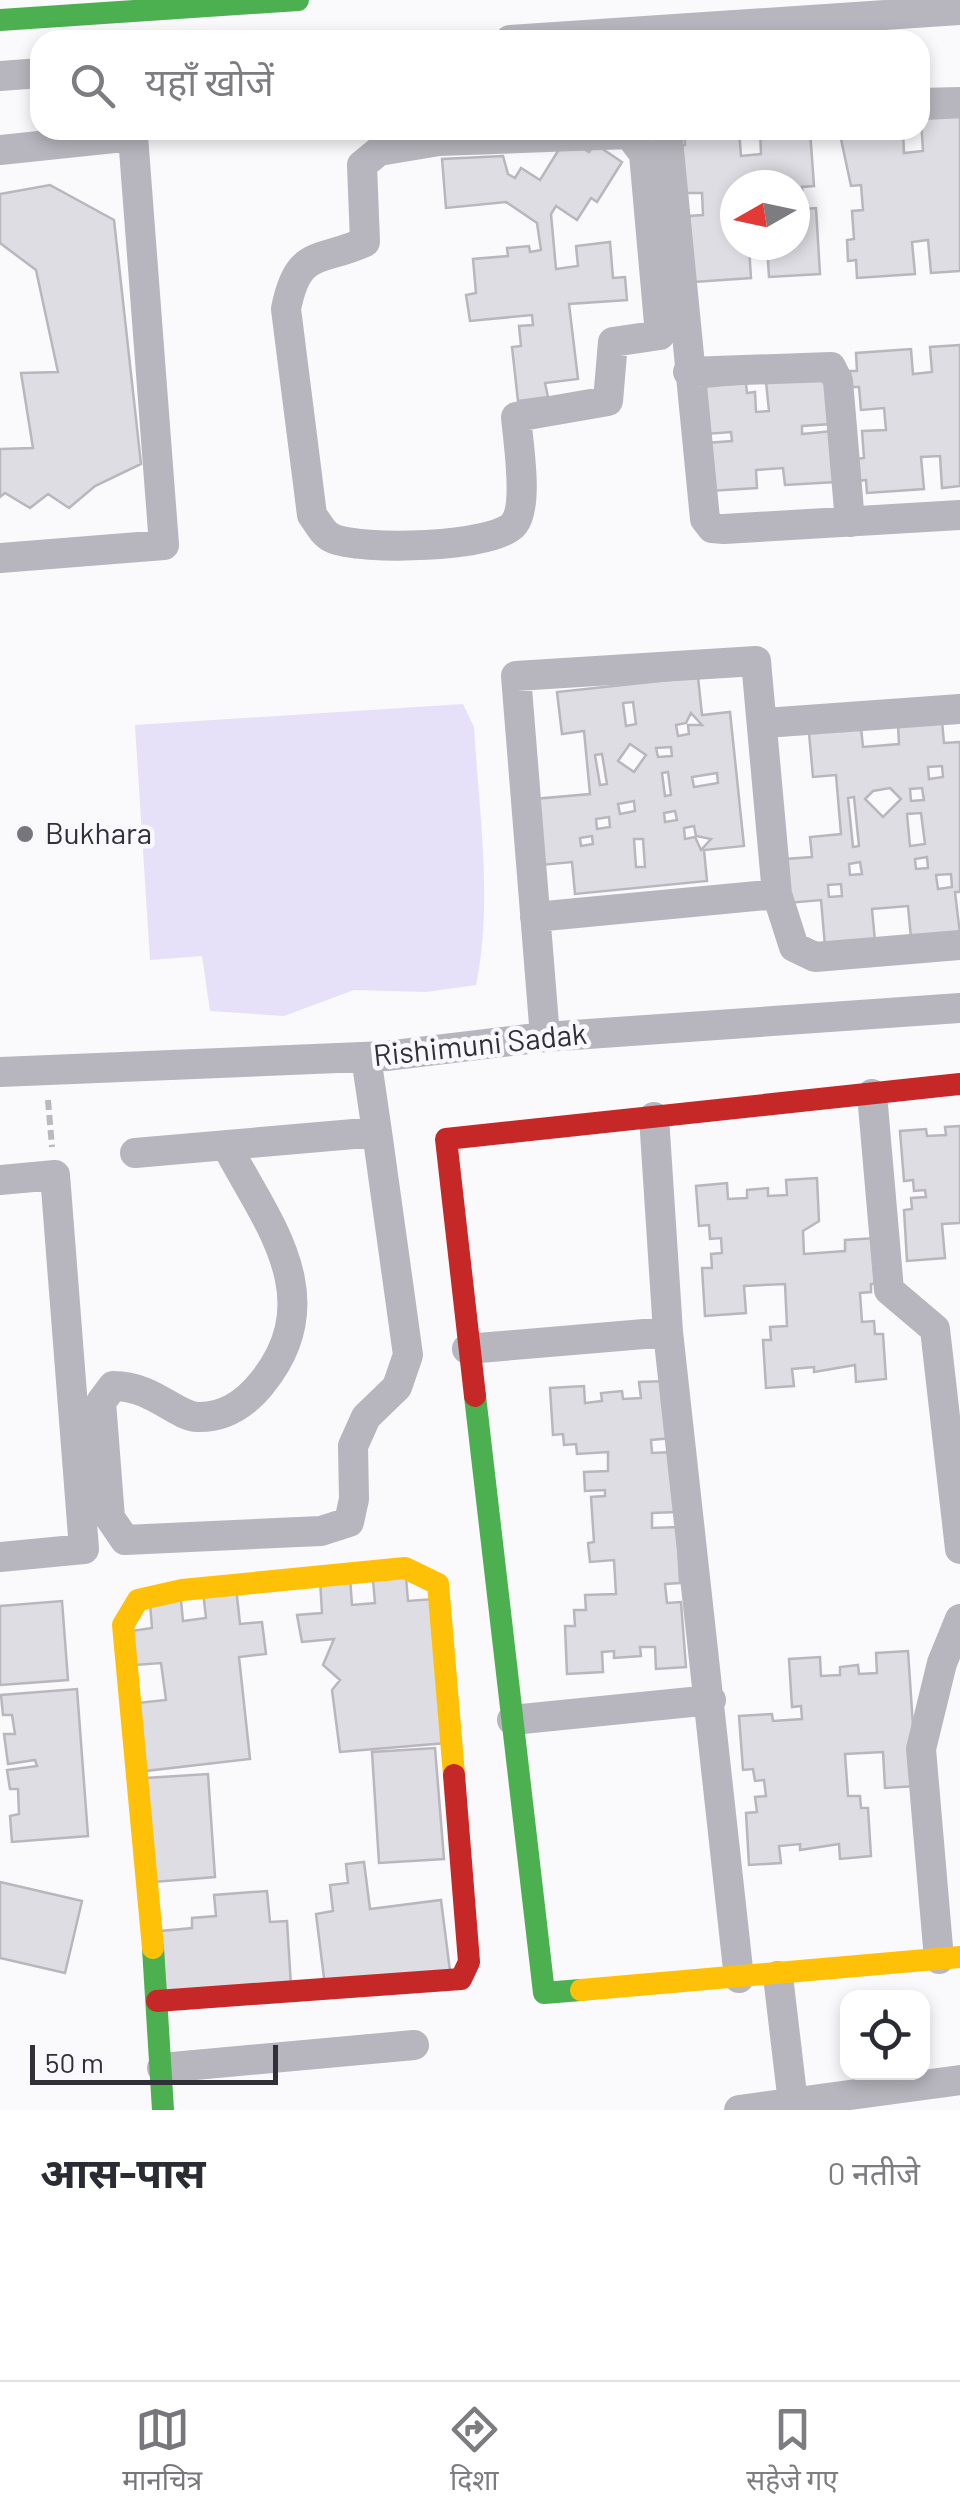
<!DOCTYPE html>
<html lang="hi">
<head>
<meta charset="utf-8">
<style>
  :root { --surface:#fff; --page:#f2f2f3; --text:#2b2b33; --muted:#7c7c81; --line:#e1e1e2; --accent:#77767d }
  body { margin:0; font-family:Barlow,"Noto Sans Devanagari",sans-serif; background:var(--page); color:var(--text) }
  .controls { position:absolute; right:30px; bottom:30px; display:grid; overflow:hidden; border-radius:20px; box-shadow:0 5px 15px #0003 }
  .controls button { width:90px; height:90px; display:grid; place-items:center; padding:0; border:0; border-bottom:2px solid var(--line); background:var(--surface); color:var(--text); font:50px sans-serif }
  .compass { position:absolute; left:720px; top:170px; width:90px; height:90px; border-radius:50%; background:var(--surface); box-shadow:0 5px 15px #0003; rotate:261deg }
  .scale { position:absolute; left:30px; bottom:25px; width:248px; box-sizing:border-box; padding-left:10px; border:5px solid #312f38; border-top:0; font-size:28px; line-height:35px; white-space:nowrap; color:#312f38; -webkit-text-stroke:8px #f9f8fd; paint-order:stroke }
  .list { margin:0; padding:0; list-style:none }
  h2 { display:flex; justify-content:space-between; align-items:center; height:130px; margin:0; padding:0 40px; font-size:42px }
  h2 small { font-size:32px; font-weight:400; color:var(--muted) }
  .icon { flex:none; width:55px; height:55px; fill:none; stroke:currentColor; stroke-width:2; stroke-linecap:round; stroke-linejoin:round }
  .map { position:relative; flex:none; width:960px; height:2110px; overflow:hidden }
  .search { position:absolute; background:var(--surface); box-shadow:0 5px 15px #0003; left:30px; right:30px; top:30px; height:110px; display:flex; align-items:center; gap:25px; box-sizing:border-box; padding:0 35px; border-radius:30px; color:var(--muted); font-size:38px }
  .sheet { height:270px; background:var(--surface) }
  nav { display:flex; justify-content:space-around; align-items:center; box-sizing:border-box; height:140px; border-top:2px solid var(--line); background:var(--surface); font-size:28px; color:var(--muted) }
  nav a { display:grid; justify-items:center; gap:5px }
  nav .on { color:var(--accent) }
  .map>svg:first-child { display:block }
</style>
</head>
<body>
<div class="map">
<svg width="960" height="2110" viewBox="0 0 960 2110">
  <rect width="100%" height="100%" fill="#faf9fc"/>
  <path fill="#e7e0f9" d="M463,704l11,23c5,85 19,175 2,258l-50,7 -72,-2 -70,26 -74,-5 -8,-55 -52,4 -15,-235z"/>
  <path fill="#dedde3" stroke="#b9b7bd" stroke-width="2.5" fill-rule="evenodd" d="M960,117v154l-29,2 -3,-33 -16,2 3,32 -58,4 -1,-18 -8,1 -1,-21 7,-1 -2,-28 11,-1 -2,-25 -10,1 -10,-47 6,-1v-8h56l1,23 19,-2 -2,-32z
    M684,130h55l2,26 20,-2 -1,-24h50l4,56 -12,1 1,22 13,-1 4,66 -51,3 -2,-32 -18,2 2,31 -57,4 -5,-66 14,-1 -1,-22h-15l-11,-47 9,-1zM735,185h60v60h-60z
    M566,138l23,14 6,-8 27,18 -25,40 -6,-4 -14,22 -21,-14 -5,8 5,55 22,-3 -2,-20 34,-4 3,36 12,-1 2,23 -58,4 9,75 -33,4 3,14 -30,4 -6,-54 9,-1 -2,-20 14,-1 -1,-10 -62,6 -4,-26 10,-2 -3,-34 35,-3 -1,-8 22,-2 1,6 11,-2 -4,-27 -31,-21 -60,6 -4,-49 61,-3 5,18 7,4 6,-10 19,12z
    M50,185l64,35 27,244 -46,22 -26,22 -21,-14 -18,14 -25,-15 -5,4v-48l33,-1 -12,-75 37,-1 -22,-102 -36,-27v-49z
    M960,345v141l-18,2 -2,-32 -19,1 3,32 -57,4 -1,-13 -9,1 -2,-22 9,-1 -2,-27 24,-1 -2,-22 -23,2 -2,-23h-8l-1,-16h7l-1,-18 55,-4 2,25 19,-2 -2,-25z
    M828,377l3,47 -29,2v8l30,-3 4,51 -51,3 -2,-17 -27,2 1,18 -48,3 -3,-48 26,-2 -1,-9 -25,2 -4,-47 44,-4 1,10 8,-1 1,20 13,-1 -3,-29z
    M698,677l4,38 28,-3 14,134 -40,4 3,31 -132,13 -3,-32 -31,3 -7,-66 56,-5 -6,-63 -22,3 -5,-42zM633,702l3,22 -10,2 -3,-23zM691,713l11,12h-14l1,9 -11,2 -2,-11 10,-2zM630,744l16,11 -12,17 -16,-11zM671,747l1,9 -14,1 -2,-9zM602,754l5,30 -7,1 -5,-30zM668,772l3,23 -6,1 -3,-23zM717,773l1,10 -24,4 -2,-10zM634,801l1,10 -15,3 -2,-10zM675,811l2,9 -12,2 -1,-9zM609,817l1,10 -13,2 -1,-10zM694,826l2,10 15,3 -10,11 -6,-13 -10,2 -1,-11zM592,836l1,8 -12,2 -1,-8zM634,839h9l2,28h-9z
    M942,721l2,22 16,-1v150h-5l5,42 -49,4 -3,-32 -36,3 3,32 -50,5 -4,-46 -33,3 -3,-44 27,-2 -2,-20 31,-3 -5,-59 -23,2 -4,-44 52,-5 2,19 36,-3 -1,-19zM942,766l1,11 -14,2 -1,-12zM890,788l11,11 -18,18 -18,-18 8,-8zM922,788l2,12 -13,1 -1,-12zM854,797l5,49 -6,1 -5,-49zM921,813l4,31 -15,2 -3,-32zM927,857l1,11 -12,1 -1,-10zM860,862l2,12 -12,1 -1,-11zM951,874l1,13 -14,2 -2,-14zM841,884l1,12 -13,1 -1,-12z
    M960,1126v97l-18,1 3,34 -38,3 -3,-51 8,-1 -1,-11 15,-1 -1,-7 -11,1 -1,-11 -9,1 -4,-50 26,-2 1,7 19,-1 -1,-8z
    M817,1178l2,43 -16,10 1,23 41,-3v-11l31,-2 3,45 -8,1v8l-11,1 2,29 12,-1 1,13h8l3,45 -30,3 -1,-17 -41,7v-5l-22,2 2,17 -28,2 -3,-48h8l-1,-13 17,-1 -2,-42 -41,2 2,27 -41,3 -3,-48h10l-1,-14 11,-1 -1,-15 -11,1 -1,-14 -10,1 -3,-40 31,-3 1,16 19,-1v-8l21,-2v8l19,-1 -1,-15z
    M668,1381l4,57 -21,2 1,13 20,-1 4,60 -24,1v15l25,-1 3,56 -15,1 2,19 14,-1 5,65 -30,2 -1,-22h-15l1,9 -27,2v-7l-12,1 1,20 -36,2 -2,-48h10l-1,-16h12l-1,-15 31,-1 -2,-34 -24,2 -2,-19 6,-1 -3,-45 14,-1v-6l-20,1 -1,-19 24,-1v-19l-31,2 -1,-10 -12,1 -1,-11 -10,1 -3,-47 34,-2 1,17 17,-2 -1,-8 21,-2 1,8 18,-1 -2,-16z
    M350,1577l2,28 23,-2 -2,-23 33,-3 2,24 26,-2 12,144 -106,9 -8,-62 8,-10 -17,-15 11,-26 -32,3 -5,-27 25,-2 -2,-34z
    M236,1587l4,37 22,-2 4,32 -27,3 11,102 -105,12 -8,-68 29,-3 -5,-37 -26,2 -4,-34 21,-3 -2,-25 31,-3 2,21 23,-3 -3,-27z
    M62,1601l6,79 -68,5v-79z
    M908,1651l9,135 -32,2 -2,-36 -38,2 3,42h12l1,12h7l3,48 -31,3 -1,-15 -39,6v-6l-21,2 2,17 -32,2 -3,-52 11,-1 -2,-15 11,-1 -2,-16 -9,1 -2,-12 -10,1 -4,-54 33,-2 1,7 29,-2 -1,-13 -9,1 -3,-48 31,-2 1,19 19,-1v-8l18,-2 1,9 18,-1 -1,-20z
    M77,1689l11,147 -76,6 -2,-26 9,-2 -1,-25h-8l-3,-19 30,-4 -2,-6 -27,4 -4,-30h11l-3,-19h-9l-2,-20z
    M435,1748l9,111 -65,4 -7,-111z
    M208,1774l7,103 -61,5 -8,-104z
    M364,1862l6,47 71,-9 9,71 -125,15 -9,-72 17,-3 -3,-26 18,-2 -2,-19z
    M0,1882l82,19 -17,72 -65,-15z
    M267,1891l3,31 17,-1 4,65 -125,9 -5,-64 31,-3v-10l24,-2 -2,-21z"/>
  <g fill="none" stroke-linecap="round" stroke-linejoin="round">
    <path stroke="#bab9bf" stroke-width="6" stroke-dasharray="10 5" stroke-linecap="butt" d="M48,1100l4,47"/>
    <path stroke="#b7b5bd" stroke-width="30" d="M510,40l450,-30
      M0,76l40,-3
      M920,103l40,-1
      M439,130v11l-60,10 -17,14 3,77c-47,21 -67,6 -79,67l26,206c6,8 11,19 20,23 28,13 163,10 182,-14 15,-19 4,-82 2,-107l92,-16 5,-59 47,-7 -16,-181 -15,-20 -190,7
      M667,130l38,389 7,9 12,1 236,-14
      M0,150l133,-14 31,409 -164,13
      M688,372l143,-5 7,14 12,141
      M765,723l195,-14
      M777,894l17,53 21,10 145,-12
      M535,917l242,-23 -21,-233 -240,15 29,361
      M0,1072l386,-16 159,-19 415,-29
      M872,1094l17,196 46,39 25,220
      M654,1117l14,215 71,646
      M226,1145c41,77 105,153 36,238 -16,20 -37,35 -65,34 -23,-2 -44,-31 -84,-31l-12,16 9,116 15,22 196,-9 28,-9 5,-23 -1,-53 13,-29 31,-30 11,-32 -31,-223
      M135,1153l242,-21 -11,-75
      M0,1180l55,-5 29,374 -84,8
      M467,1349l201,-17
      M512,1720l199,-20
      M939,1959l-18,-210 21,-86 18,-44
      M778,1976l15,127
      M162,2068l252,-23
      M739,2110l221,-30"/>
    <path stroke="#4caf50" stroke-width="22" d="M0,20l298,-20
      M475,1396l69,597 37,-3
      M153,1948l10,162"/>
    <path stroke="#ffc107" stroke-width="22" d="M153,1948l-30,-323 15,-25 44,-10 223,-22 33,16 16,191
      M581,1990l379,-33"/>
    <path stroke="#c62828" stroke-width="22" d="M475,1396l-29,-257 514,-55
      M157,2001l304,-22 8,-17 -15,-187"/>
  </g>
  <circle fill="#77767d" stroke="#f9f8fd" stroke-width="4" cx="25" cy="834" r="10"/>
  <g text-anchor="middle" stroke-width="9" stroke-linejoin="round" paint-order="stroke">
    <g font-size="30" fill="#312f38" stroke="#f9f8fd" text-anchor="start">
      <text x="45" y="844">Bukhara</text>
    </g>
    <g font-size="30" fill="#312f38" stroke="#f9f8fd">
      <text transform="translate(480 1045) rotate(-6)" y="10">Rishimuni Sadak</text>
    </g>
  </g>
</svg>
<div class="controls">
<button><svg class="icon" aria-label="locate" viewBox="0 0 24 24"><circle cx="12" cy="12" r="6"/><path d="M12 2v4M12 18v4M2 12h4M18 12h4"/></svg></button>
</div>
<svg class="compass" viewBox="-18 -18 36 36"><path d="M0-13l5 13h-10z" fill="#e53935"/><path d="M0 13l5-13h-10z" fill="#7c7c81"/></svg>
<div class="scale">50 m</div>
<div class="search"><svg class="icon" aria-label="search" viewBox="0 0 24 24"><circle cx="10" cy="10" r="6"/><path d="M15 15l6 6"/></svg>यहाँ खोजें</div>
</div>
<section class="sheet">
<h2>आस-पास<small>0 नतीजे</small></h2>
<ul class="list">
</ul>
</section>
<nav>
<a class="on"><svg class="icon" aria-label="map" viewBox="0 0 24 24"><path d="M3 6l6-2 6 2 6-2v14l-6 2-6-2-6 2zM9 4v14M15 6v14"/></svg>मानचित्र</a>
<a><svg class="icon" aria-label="directions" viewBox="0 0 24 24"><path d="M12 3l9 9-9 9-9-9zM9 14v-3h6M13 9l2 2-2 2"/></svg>दिशा</a>
<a><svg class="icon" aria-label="saved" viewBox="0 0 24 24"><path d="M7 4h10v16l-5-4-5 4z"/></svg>सहेजे गए</a>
</nav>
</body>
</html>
